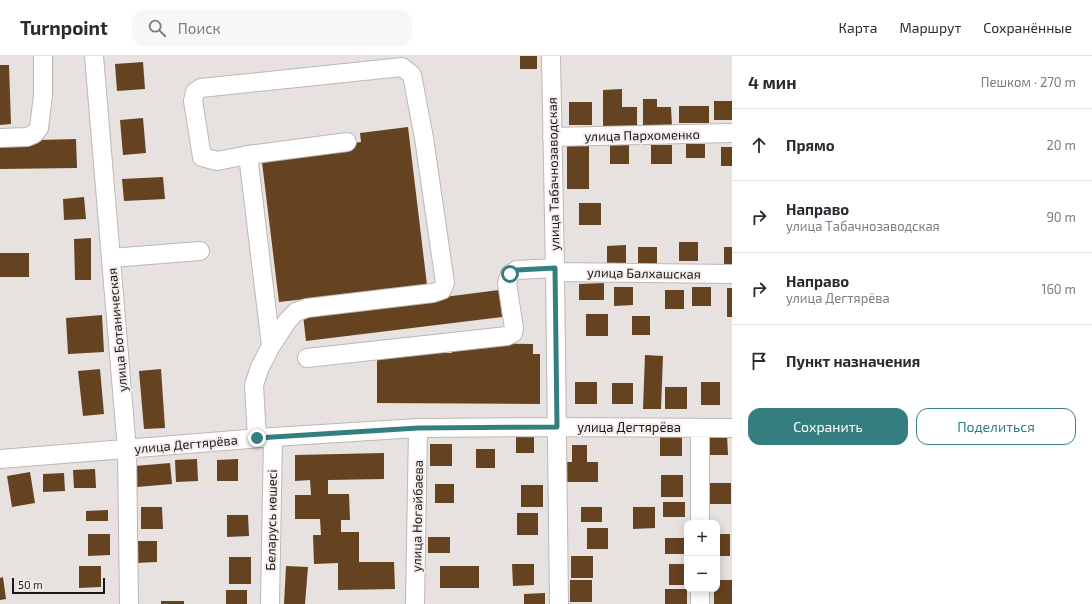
<!DOCTYPE html>
<html lang="ru">
<head>
<meta charset="utf-8">
<style>
  :root { --surface:#fff; --page:#f7f7f7; --text:#2b2b33; --muted:#7c7c81; --line:#e1e1e2; --accent:#357e7f }
  body { margin:0; font-family:"Exo 2",sans-serif; background:var(--page); color:var(--text) }
  .controls { position:absolute; right:12px; bottom:12px; display:grid; overflow:hidden; border-radius:8px; box-shadow:0 2px 10px #0003 }
  .controls button { width:36px; height:36px; display:grid; place-items:center; padding:0; border:0; border-bottom:1px solid var(--line); background:var(--surface); color:var(--text); font:20px sans-serif }
  .scale { position:absolute; left:12px; bottom:10px; width:93px; box-sizing:border-box; padding-left:4px; border:2px solid #191717; border-top:0; font-size:11px; line-height:14px; white-space:nowrap; color:#191717; -webkit-text-stroke:3px #f4eeed; paint-order:stroke }
  .stop { position:absolute; width:12px; height:12px; margin:-9px; border:3px solid #357e7f; border-radius:50%; background:#fff }
  .stop.end { background:#357e7f; border-color:#fff; box-shadow:0 1px 4px #0008 }
  .list { margin:0; padding:0; list-style:none }
  h2 { display:flex; justify-content:space-between; align-items:center; height:52px; margin:0; padding:0 16px; font-size:17px }
  h2 small { font-size:13px; font-weight:400; color:var(--muted) }
  .list li { display:grid; grid-template-columns:26px 1fr auto; gap:12px; align-items:center; box-sizing:border-box; height:72px; padding:0 16px; border-top:1px solid var(--line) }
  .list b { display:block; font-size:15px; white-space:nowrap }
  .list p { margin:0; font-size:13px; white-space:nowrap; color:var(--muted) }
  .list em { font-size:13px; font-style:normal; color:var(--muted) }
  .actions { display:flex; gap:8px; padding:12px 16px }
  .actions a { flex:1; padding:9px 0; border:1px solid var(--accent); border-radius:12px; text-align:center; font-size:14px; color:var(--accent) }
  .actions .main { background:var(--accent); color:#fff }
  .icon { flex:none; width:22px; height:22px; fill:none; stroke:currentColor; stroke-width:2; stroke-linecap:round; stroke-linejoin:round }
  .map { position:relative; flex:none; width:732px; height:548px; overflow:hidden }
  header { display:flex; align-items:center; gap:24px; box-sizing:border-box; height:56px; padding:0 20px; background:var(--surface); border-bottom:1px solid var(--line) }
  header strong { font-size:19px }
  nav { display:flex; gap:22px; margin-inline-start:auto; font-size:14px }
  .search { width:280px; height:36px; background:var(--page); display:flex; align-items:center; gap:10px; box-sizing:border-box; padding:0 14px; border-radius:12px; color:var(--muted); font-size:15px }
  main { display:flex }
  aside { flex:1; background:var(--surface) }
  .map>svg:first-child { display:block }
</style>
</head>
<body>
<header>
<strong>Turnpoint</strong>
<div class="search"><svg class="icon" aria-label="search" viewBox="0 0 24 24"><circle cx="10" cy="10" r="6"/><path d="M15 15l6 6"/></svg>Поиск</div>
<nav><a>Карта</a><a>Маршрут</a><a>Сохранённые</a></nav>
</header>
<main>
<div class="map">
<svg width="732" height="548" viewBox="0 0 732 548">
  <rect width="100%" height="100%" fill="#e7e1e0"/>
  <path fill="#654220" d="M520,0h17v13h-17z
    M143,6l2,27 -28,2 -2,-27z
    M0,9h9l2,59 -11,1z
    M622,33v18h15v22h-34v-39z
    M643,43h14v8h14l1,19h-29z
    M714,45h18v19h-18z
    M569,46h23v23h-23z
    M679,50h30v17h-30z
    M143,62l3,35 -23,2 -3,-35z
    M408,71l19,158 -148,17 -18,-148 100,-12 -1,-9z
    M76,83l1,29 -77,1v-28z
    M686,88h19v14h-19z
    M567,89h22v44h-22z
    M610,89h19v19h-19z
    M651,89h21v19h-21z
    M721,91h11v19h-11z
    M163,121l2,22 -41,2 -2,-22z
    M84,141l2,22 -22,1 -1,-21z
    M579,147h22v22h-22z
    M91,182v42h-16l-1,-41z
    M679,186h19v19h-19z
    M626,189v19h-19v-18z
    M638,191h19v19h-19z
    M724,191h8v18h-8z
    M0,197h29v24h-29z
    M604,227v17h-25v-16z
    M614,231h19v18l-19,1z
    M692,231h19v19h-19z
    M727,232h5v29h-5z
    M499,234l3,27 -196,24 -3,-26z
    M665,234h19v19h-19z
    M586,258h22v22h-22z
    M102,259l2,37 -36,2 -2,-36z
    M632,260h18v19h-18z
    M452,287l81,1v10h7v50l-163,-1v-50h75z
    M645,299l18,1 -2,53h-18z
    M100,313l4,45 -21,2 -5,-45z
    M161,313l4,59 -21,1 -5,-58z
    M575,326h22v22h-22z
    M701,326h19v23h-19z
    M612,327h21v21h-21z
    M665,331h22v22h-22z
    M516,378h18v19h-18z
    M660,378h22v22h-22z
    M706,378h21l1,21h-22z
    M430,388h22v22h-22z
    M572,389h15v17h11v20h-35v-20h9z
    M476,393h19v19h-19z
    M384,397v26l-56,1v14h21l1,26h-9v12h18v30h35l1,27 -57,1v-27l-24,1 -1,-29h8l-1,-16h-25v-24h16l-1,-15 -15,1v-26z
    M197,403l1,22 -22,1 -1,-22z
    M238,403v22h-21v-21z
    M170,407l2,21 -35,3 -2,-21z
    M95,413l1,19h-22l-1,-18z
    M30,416l5,31 -23,4 -5,-31z
    M64,417l1,18 -22,1v-18z
    M661,419h22v22h-22z
    M710,427h21v21h-21z
    M435,428h19v19h-19z
    M521,429h22v22h-22z
    M663,446h22v15h-22z
    M141,451h21l1,22h-22z
    M581,451h21v15h-21z
    M633,451h22v21l-22,1z
    M108,454v11h-22v-10z
    M517,457h21v22h-21z
    M227,459h21l1,21 -22,1z
    M587,472h21v21h-21z
    M88,478h22v21l-22,1z
    M717,478h13v22h-13z
    M428,481h22v16h-22z
    M665,482h21v16h-21z
    M135,485h22v21l-21,1z
    M571,500h22v22h-22z
    M229,501h22v27h-22z
    M512,508h22v21l-21,1z
    M669,508h18v21h-18z
    M79,510h22v21l-22,1z
    M286,510l22,1 -3,37h-21z
    M440,510h39v22h-39z
    M3,521l3,22 -6,1v-22z
    M570,524h22v22h-22z
    M717,524h15v24h-18v-15h3z
    M665,533h22v15h-22z
    M226,534h21v14h-21z
    M545,537v11h-21v-10z
    M161,545h23v3h-23z"/>
  <g fill="none" stroke-linecap="round" stroke-linejoin="round">
    <defs>
      <path id="minor" d="M94,0l33,394 2,154
        M551,0l4,216 4,332
        M552,81l180,-4
        M0,82l27,-1 7,-3 5,-6 4,-33v-39
        M248,99l23,191
        M111,202l89,-7
        M555,216l177,2
        M307,302l200,-22 6,-3 1,-5 -7,-45 3,-9 7,-4 38,-2
        M700,372v95
        M257,382l-3,-53 6,-18 11,-21 17,-26 8,-8 11,-4 126,-15 9,-3 3,-7 -21,-145 -12,-63 -10,-8 -201,21 -6,4 -2,9 9,56 15,4 31,-6 99,-13
        M0,403l273,-22 145,-9 139,-1 175,1
        M700,533v15
        M270,548l3,-167
        M415,548l3,-176"/>
    </defs>
    <use href="#minor" stroke="#bdb7b6" stroke-width="20"/>
    <use href="#minor" stroke="#fff" stroke-width="18"/>
  </g>
  <g fill="none" stroke-linecap="round" stroke-linejoin="round">
    <path stroke="#357e7f" stroke-width="5" d="M257,382l161,-10 139,-1 -2,-159 -38,2 -7,4"/>
  </g>
  <g text-anchor="middle" stroke-width="4" stroke-linejoin="round" paint-order="stroke">
    <g font-size="13" fill="#191717" stroke="#f4eeed">
      <text transform="translate(642 79) rotate(-1)" y="5">улица Пархоменко</text>
      <text transform="translate(553 118) rotate(-91)" y="5">улица Табачнозаводская</text>
      <text transform="translate(644 217) rotate(1)" y="5">улица Балхашская</text>
      <text transform="translate(117 274) rotate(-95)" y="5">улица Ботаническая</text>
      <text x="629" y="376">улица Дегтярёва</text>
      <text transform="translate(186 388) rotate(-5)" y="5">улица Дегтярёва</text>
      <text transform="translate(417 460) rotate(-89)" y="5">улица Ногайбаева</text>
      <text transform="translate(271 464) rotate(-89)" y="5">Беларусь көшесі</text>
    </g>
  </g>
</svg>
<div class="controls">
<button>+</button>
<button>−</button>
</div>
<div class="scale">50 m</div>
<div class="stop" style="left:510px;top:218px"></div>
<div class="stop end" style="left:257px;top:382px"></div>
</div>
<aside>
<h2>4 мин<small>Пешком · 270 m</small></h2>
<ul class="list">
<li><svg class="icon" aria-label="ahead" viewBox="0 0 24 24"><path d="M12 20V5M6 11l6-6 6 6"/></svg><div><b>Прямо</b></div><em>20 m</em></li>
<li><svg class="icon" aria-label="right" viewBox="0 0 24 24"><path d="M7 20v-9h11M14 6l5 5-5 5"/></svg><div><b>Направо</b><p>улица Табачнозаводская</p></div><em>90 m</em></li>
<li><svg class="icon" aria-label="right" viewBox="0 0 24 24"><path d="M7 20v-9h11M14 6l5 5-5 5"/></svg><div><b>Направо</b><p>улица Дегтярёва</p></div><em>160 m</em></li>
<li><svg class="icon" aria-label="arrive" viewBox="0 0 24 24"><path d="M6 21V4h12l-3 4 3 4H6"/></svg><div><b>Пункт назначения</b></div></li>
</ul>
<div class="actions"><a class="main">Сохранить</a><a>Поделиться</a></div>
</aside>
</main>
</body>
</html>
